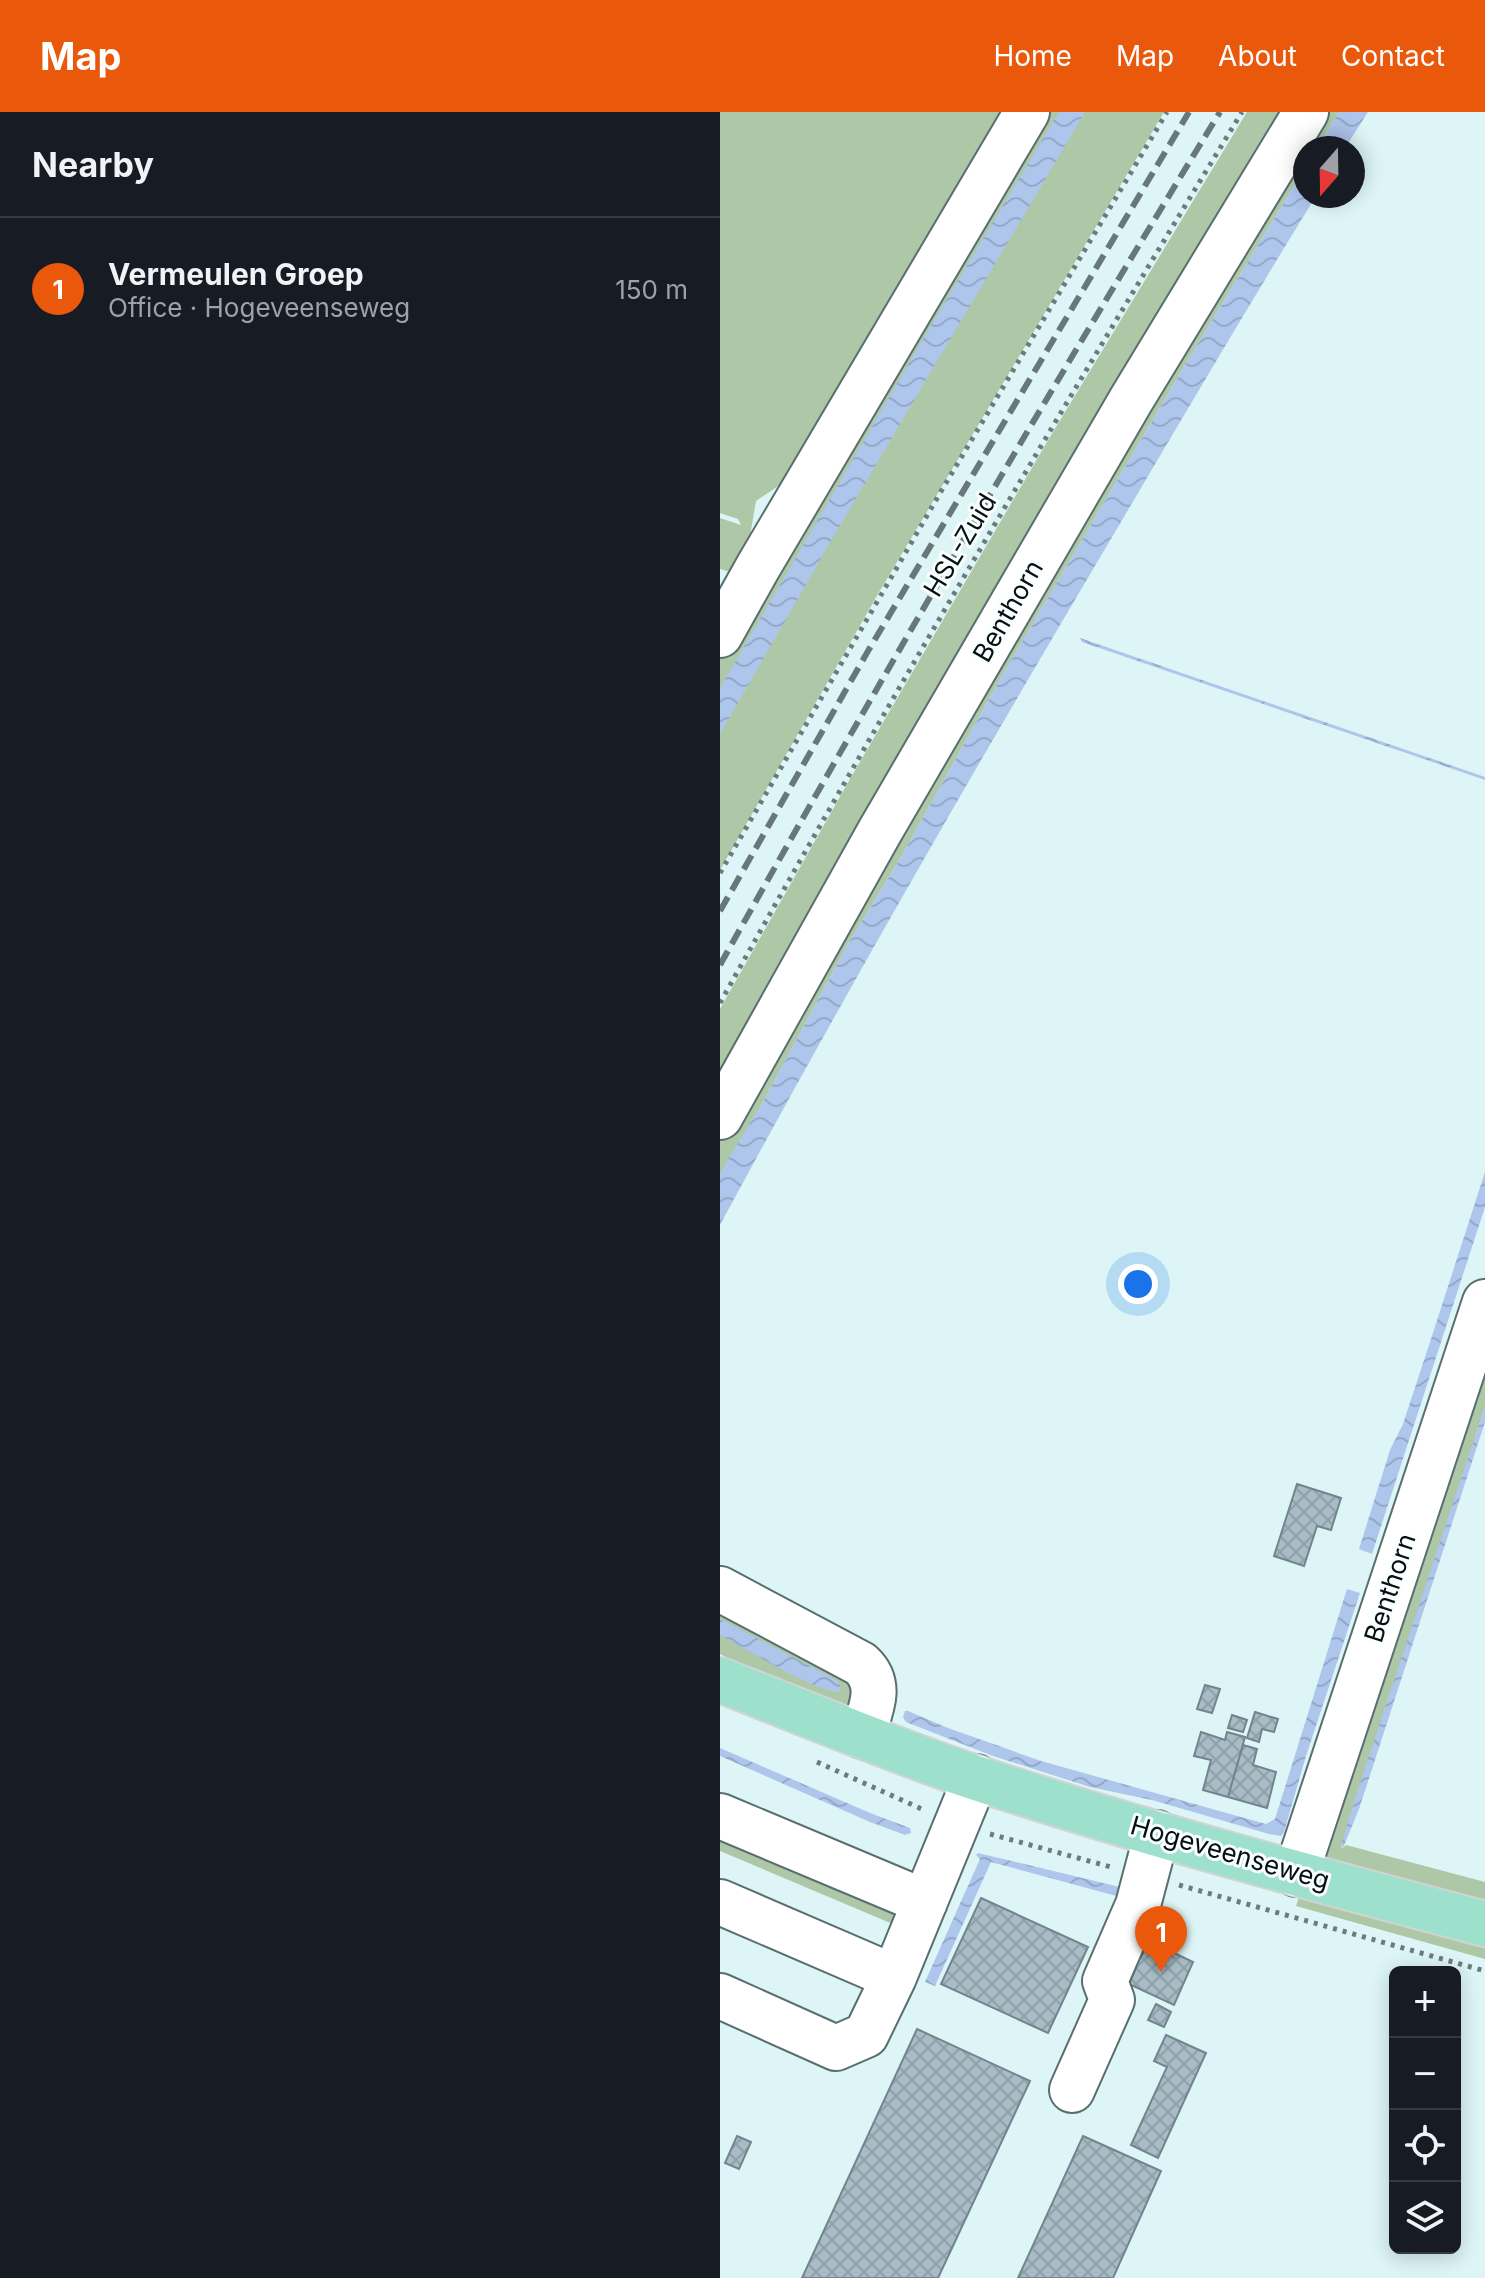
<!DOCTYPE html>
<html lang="en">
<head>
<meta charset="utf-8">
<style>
  :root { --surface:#171b24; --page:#242831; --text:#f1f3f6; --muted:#9ea1a6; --line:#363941; --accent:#ea580c }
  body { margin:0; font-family:Inter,sans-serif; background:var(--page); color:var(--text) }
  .controls { position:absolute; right:24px; bottom:24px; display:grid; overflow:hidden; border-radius:12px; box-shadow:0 4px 20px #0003 }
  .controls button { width:72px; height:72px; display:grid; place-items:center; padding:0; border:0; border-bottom:2px solid var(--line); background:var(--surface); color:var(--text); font:40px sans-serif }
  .compass { position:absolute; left:573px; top:24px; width:72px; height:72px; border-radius:50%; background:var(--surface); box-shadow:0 4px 20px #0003; rotate:200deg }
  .you { position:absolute; left:418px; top:1172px; width:28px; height:28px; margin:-20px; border:6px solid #fff; border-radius:50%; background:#1a73e8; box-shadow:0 0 0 12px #1a73e833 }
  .badge { display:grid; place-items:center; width:52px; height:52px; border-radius:50%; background:var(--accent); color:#fff; font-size:26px; font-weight:700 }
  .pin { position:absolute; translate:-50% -66px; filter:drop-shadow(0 2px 4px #0008) }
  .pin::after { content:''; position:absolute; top:42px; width:28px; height:24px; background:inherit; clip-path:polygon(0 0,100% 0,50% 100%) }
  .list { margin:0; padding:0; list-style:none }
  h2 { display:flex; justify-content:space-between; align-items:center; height:104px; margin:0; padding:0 32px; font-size:34px }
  h2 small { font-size:26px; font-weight:400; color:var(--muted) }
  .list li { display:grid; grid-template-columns:52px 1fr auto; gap:24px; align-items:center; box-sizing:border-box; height:144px; padding:0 32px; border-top:2px solid var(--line) }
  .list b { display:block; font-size:30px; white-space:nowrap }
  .list p { margin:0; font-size:26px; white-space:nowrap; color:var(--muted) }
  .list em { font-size:26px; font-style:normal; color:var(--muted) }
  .icon { flex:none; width:44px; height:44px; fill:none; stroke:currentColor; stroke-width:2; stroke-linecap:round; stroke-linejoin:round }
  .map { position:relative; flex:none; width:765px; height:2166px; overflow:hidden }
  header { display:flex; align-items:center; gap:48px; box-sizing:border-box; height:112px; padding:0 40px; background:var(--accent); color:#fff }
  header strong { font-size:38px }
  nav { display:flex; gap:44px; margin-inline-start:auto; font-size:28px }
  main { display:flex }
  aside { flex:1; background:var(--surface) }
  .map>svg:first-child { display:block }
</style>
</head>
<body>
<header>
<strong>Map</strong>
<nav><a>Home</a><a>Map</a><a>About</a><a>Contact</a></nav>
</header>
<main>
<aside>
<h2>Nearby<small></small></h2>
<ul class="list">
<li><span class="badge">1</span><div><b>Vermeulen Groep</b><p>Office · Hogeveenseweg</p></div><em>150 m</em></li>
</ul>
</aside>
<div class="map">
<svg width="765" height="2166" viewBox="0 0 765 2166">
  <defs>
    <pattern id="water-waves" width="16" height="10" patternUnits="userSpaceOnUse" patternTransform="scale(2)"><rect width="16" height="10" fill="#aec5ec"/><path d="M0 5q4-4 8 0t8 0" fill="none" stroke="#94a8c9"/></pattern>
    <pattern id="building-cross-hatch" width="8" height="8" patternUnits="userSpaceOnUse" patternTransform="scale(2)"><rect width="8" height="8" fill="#a9bcc6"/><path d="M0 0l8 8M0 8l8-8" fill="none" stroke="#90a0a9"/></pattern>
  </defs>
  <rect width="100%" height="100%" fill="#ddf5f6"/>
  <path fill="#adc7a7" d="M0,0h297l-214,357 -47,32 -13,75 -23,-7v-51l21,7 -3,-6 -18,-6z
    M318,0h126l-286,482 -158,276v-218z
    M527,0h44l-571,981v-84l130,-230 200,-342z
    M601,0h18l-22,36h-12v20l-117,192 -186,316 -102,183 -52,85 -86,160 -42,70v-33l170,-306z
    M765,1214v81l-144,440 2,1 3,-3 139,37v22l-158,-45 -4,-19z
    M0,1493l135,73 -3,25 -10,6 -70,-27 -52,-28z
    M0,1719l180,78 -5,16 -175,-74z
    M579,1785l186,51v11l-189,-53z"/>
  <path fill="url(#water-waves)" d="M339,0h26l-246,415 -119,207v-46l203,-349z
    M619,0h29l-23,36h-28z
    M585,56v28h11c-73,118 -143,238 -214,358 -131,221 -260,445 -382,671v-51l5,-10 37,-60 86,-160 52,-85 102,-183 186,-316z
    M360,526l405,139v3l-403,-138z
    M765,1060v35l-113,347 -13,-5 31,-99 13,-26 27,-82z
    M765,1295v15l-126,387 -16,39 -2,-3 18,-59z
    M627,1477l13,4 -54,163 -22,76 -3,4 -12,-2 -117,-34 -62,-13 -97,-31 -87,-34 -3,-5 2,-6h3l40,17 93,33 225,63 9,-5z
    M0,1507l118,62 3,7 -2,4c-24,0 -94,-44 -119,-57z
    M0,1636l150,65 40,15 1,5 -6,2 -35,-13 -150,-66z
    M258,1741l146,35 -4,9 -129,-35 -56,124 -10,-4 55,-123 -4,-4z"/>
  <path fill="url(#building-cross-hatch)" stroke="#72848d" stroke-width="2" d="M577,1372l44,14 -10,32 -14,-4 -13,40 -30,-10z
    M485,1573l15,4 -8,24 -15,-4z
    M535,1600l23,7 -4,13 -12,-3 -3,13 -12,-4z
    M512,1603l15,5 -4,12 -15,-4z
    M481,1620l24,8 2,-8 18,5 -17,60 -25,-7 8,-30 -17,-4z
    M523,1633l14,4 -4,16 23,7 -9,36 -39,-11z
    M261,1786l107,49 -40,86 -107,-49z
    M429,1829l44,21 -19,43 -45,-21 7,-16 -6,-3 5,-11 6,3z
    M436,1892l15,8 -7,15 -16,-7z
    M197,1917l113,52 -92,197h-136z
    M446,1923l40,18 -48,105 -27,-13 36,-78 -13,-6z
    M17,2024l14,6 -12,27 -14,-6z
    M363,2024l78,35 -48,107h-95z"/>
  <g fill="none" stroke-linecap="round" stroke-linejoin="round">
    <defs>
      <path id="minor" d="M0,523l38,-68 269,-455
        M0,1005l160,-286 251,-431 175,-288
        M0,1477l141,75c23,21 9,47 1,72
        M0,1704l205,86
        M576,1762l189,-572
        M0,1790l174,75
        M0,1884l116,52 30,-13 28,-58 82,-200
        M352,1978l40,-90 -7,-19 33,-76 19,-72"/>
      <path id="major" d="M0,1568c85,33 169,69 256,98 167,55 339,101 509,146"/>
    </defs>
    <use href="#minor" stroke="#596e6f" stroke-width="48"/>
    <use href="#major" stroke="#d2d4d4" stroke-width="48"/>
    <path stroke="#6c7c7d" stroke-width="5" stroke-dasharray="4 6" stroke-linecap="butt" d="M0,761l223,-385 224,-376
      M0,891c168,-301 343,-597 522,-891
      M97,1650l107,48
      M270,1722l121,33
      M459,1773l306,86"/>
    <use href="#minor" stroke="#fff" stroke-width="44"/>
    <use href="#major" stroke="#9de1cc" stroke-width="44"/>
    <path stroke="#687778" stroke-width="6" stroke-dasharray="16 8" stroke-linecap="butt" d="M0,799l148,-260 321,-539
      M0,853c161,-288 328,-572 500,-853"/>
  </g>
  <g text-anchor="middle" stroke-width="6" stroke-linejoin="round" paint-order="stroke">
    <g font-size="26" fill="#070f10" stroke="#f9fefe">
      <text transform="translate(240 433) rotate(-59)" y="9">HSL-Zuid</text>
      <text transform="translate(288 499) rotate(-60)" y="9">Benthorn</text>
      <text transform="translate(670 1476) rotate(-72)" y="9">Benthorn</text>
      <text transform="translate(510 1741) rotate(16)" y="9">Hogeveenseweg</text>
    </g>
  </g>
</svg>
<div class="controls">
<button>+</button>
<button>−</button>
<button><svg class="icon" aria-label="locate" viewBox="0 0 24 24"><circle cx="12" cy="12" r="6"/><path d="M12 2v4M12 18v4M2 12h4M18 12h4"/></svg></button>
<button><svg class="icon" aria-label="layers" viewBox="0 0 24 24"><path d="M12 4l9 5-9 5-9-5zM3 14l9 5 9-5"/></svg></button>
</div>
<svg class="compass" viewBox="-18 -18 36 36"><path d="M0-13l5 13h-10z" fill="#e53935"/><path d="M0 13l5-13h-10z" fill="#9ea1a6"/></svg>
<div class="you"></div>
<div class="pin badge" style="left:441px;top:1860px">1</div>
</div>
</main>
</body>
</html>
